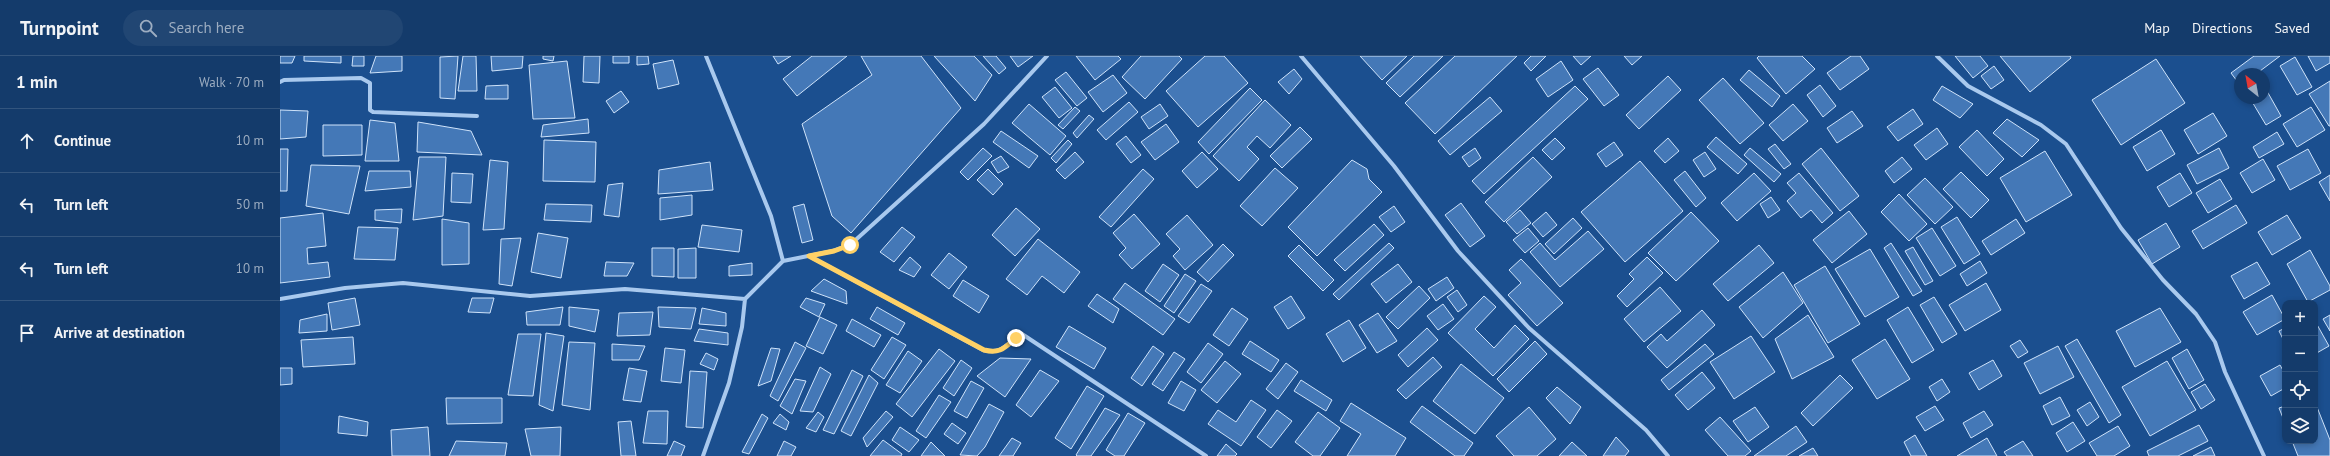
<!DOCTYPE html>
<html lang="en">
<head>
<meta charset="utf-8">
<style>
  :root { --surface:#143b6b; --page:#214673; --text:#f1f3f6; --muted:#9dadc1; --line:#33557e }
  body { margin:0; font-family:"PT Sans",sans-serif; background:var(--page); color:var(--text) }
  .controls { position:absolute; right:12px; bottom:12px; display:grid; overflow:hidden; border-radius:8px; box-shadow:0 2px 6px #0003 }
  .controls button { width:36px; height:36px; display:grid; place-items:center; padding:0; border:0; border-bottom:1px solid var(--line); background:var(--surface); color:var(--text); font:20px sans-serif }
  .compass { position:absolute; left:1954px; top:12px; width:36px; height:36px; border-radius:50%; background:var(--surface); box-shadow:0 2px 6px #0003; rotate:329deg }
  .stop { position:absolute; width:12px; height:12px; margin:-9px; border:3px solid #ffd166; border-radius:50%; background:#fff }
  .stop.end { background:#ffd166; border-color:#fff; box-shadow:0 1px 4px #0008 }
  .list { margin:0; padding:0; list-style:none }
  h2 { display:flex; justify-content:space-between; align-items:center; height:52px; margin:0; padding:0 16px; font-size:17px }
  h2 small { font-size:13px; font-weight:400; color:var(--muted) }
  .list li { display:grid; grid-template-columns:26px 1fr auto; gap:12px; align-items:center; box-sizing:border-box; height:64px; padding:0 16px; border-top:1px solid var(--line) }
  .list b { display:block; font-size:15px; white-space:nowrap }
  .list em { font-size:13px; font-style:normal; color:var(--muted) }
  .icon { flex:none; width:22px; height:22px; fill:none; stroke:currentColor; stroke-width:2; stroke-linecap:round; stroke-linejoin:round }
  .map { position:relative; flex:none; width:2050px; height:400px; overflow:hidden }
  header { display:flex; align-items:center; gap:24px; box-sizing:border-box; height:56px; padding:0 20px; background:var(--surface); border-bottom:1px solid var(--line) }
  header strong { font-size:19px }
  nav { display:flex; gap:22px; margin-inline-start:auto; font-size:14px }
  .search { width:280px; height:36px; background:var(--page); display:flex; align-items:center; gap:10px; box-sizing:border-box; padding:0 14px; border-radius:22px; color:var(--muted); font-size:15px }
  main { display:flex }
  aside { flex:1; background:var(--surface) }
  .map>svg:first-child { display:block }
</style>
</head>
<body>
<header>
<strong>Turnpoint</strong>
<div class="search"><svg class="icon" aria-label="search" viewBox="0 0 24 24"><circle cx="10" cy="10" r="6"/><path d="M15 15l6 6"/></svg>Search here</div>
<nav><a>Map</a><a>Directions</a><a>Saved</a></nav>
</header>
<main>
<aside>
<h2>1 min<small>Walk · 70 m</small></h2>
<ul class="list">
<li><svg class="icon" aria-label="ahead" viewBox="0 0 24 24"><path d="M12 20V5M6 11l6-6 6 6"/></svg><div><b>Continue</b></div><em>10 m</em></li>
<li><svg class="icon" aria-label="left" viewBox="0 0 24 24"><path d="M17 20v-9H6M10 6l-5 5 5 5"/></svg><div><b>Turn left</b></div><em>50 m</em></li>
<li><svg class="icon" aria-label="left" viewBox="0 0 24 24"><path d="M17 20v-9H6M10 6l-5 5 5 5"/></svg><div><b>Turn left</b></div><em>10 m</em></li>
<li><svg class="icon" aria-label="arrive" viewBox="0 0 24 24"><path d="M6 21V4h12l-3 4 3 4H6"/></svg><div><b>Arrive at destination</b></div></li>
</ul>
</aside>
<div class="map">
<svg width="2050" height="400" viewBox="0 0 2050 400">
  <rect width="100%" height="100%" fill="#1b4f8f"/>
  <path fill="#4478b7" stroke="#cfe3fa" d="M0,0h15l-3,7h-12z
    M24,0h37v7l-37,-2z
    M73,0h11v10h-12z
    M96,0h26v15l-32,2z
    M178,0l-3,43 -15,-1v-41z
    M183,0h13l1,35h-19z
    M211,0h32l-1,12 -30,3z
    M263,0h11l-1,5 -10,-2z
    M304,0h16l-1,27 -16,-1z
    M333,0h16v7h-16z
    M357,0h11l1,8 -12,1z
    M493,0h18l-13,8z
    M532,0h35l-50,40 -14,-17z
    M581,0h60l40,52 -110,125 -19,-17 -30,-92 70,-49z
    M654,0h40l18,19 -17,26z
    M703,0h13l10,12 -7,6z
    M730,0h23l-15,11z
    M796,0h42l3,3 -26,21z
    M861,0h38l3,3 -37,40 -23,-22z
    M925,0h19l24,27 -50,44 -32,-36z
    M1080,0h47l-25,24z
    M1134,0h29l-43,41 -14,-14z
    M1175,0h62l-82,78 -30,-31z
    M1251,0h15l-15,15 -7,-8z
    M1293,0h18l-10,9z
    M1344,0h18l-10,9z
    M1479,0h43l13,13 -29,25 -29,-36z
    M1571,0h9l9,13 -29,21 -13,-17z
    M1675,0h25l8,10 -15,12z
    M1720,0h70l1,2 -41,34z
    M1974,0h26l-24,18h-16v11l-9,-12z
    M2028,0h22v7l-14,8z
    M2015,1l17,30 -15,8 -17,-29z
    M1876,3l29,44 -64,42 -29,-45z
    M393,4l6,24 -21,5 -5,-25z
    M287,5l8,57 -42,1 -4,-54z
    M1281,5l12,19 -25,17 -12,-18z
    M1714,10l10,14 -13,9 -10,-13z
    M1318,12l21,27 -15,11 -21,-27z
    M1014,13l8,10 -13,15 -11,-12z
    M1469,14l31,26 -8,11 -32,-27z
    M786,16l21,26 -10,8 -22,-26z
    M833,19l14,18 -24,19 -15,-20z
    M1388,20l13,14 -42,39 -13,-14z
    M1443,22l41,45 -24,21 -41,-44z
    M2050,25v45h-1l-20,-32z
    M228,29v14h-23l1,-13z
    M1540,29l16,21 -13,11 -16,-22z
    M1295,30l13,13 -104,95 -12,-13z
    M1662,30l31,18 -13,14 -27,-18z
    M775,31l17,21 -13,10 -17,-21z
    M970,32l12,12 -53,54 -11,-12z
    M341,35l8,11 -15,11 -8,-12z
    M1987,35l14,25 -15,9 -15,-25 13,-2v-5z
    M1210,41l12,14 -52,44 -12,-14z
    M985,44l26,25 -21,23 -13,-12 -10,11 12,12 -20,22 -26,-25z
    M849,46l9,10 -32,28 -9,-10z
    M749,48l37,32 -16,19 -38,-32z
    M880,48l8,12 -19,13 -8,-12z
    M1513,48l15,17 -25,20 -14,-16z
    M795,51l5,4 -17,18 -5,-4z
    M2031,51l14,23 -28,17 -14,-23z
    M1633,53l10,15 -25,17 -11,-14z
    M0,54l28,1 -2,26 -26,2z
    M1572,55l11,15 -26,17 -10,-15z
    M1933,57l14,23 -29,18 -14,-24z
    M809,59l5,4 -17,19 -4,-5z
    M308,63l1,14 -48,4 2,-12z
    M1727,63l32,21 -17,17 -29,-24z
    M90,64l25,3 4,38h-34z
    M138,66l53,9 11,24 -65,-3z
    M886,68l13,18 -24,18 -14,-18z
    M43,69h39v30l-39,1z
    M1020,71l12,12 -30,29 -12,-12z
    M1657,72l11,16 -22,16 -12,-15z
    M1697,74l27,29 -17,17 -28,-29z
    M1881,74l14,24 -28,17 -14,-24z
    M721,75l37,25 -9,12 -36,-26z
    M1997,76l7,12 -25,14 -6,-11z
    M846,80l15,19 -10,8 -15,-19z
    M1436,81l31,27 -9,10 -31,-27z
    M1275,82l10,10 -13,12 -10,-10z
    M1388,82l11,13 -14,12 -11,-12z
    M264,84l52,2 -1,40 -52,-1z
    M788,84l4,4 -16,19 -5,-5z
    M1334,86l9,13 -17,12 -9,-13z
    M1495,88l16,20 -7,5 -16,-20z
    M703,92l9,8 -24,24 -8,-8z
    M1195,92l6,10 -12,9 -7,-10z
    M1470,92l31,26 -7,8 -30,-27z
    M1541,92l38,48 -19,15 -38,-47z
    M1939,92l10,20 -32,16 -10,-19z
    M0,93h8l-1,42h-7z
    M2028,93l13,24 -31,17 -13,-24z
    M1765,95l27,44 -46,27 -26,-44z
    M795,96l9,10 -19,17 -9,-9z
    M922,96l16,17 -21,19 -15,-17z
    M1425,96l11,17 -12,8 -11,-17z
    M721,100l8,11 -11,6 -7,-11z
    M139,101h27l-3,59 -30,4z
    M1253,101l19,20 -48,45 -19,-20z
    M1622,101l10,12 -18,14 -9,-12z
    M1983,103l12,21 -23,13 -12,-20z
    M210,104l18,2 -4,67 -21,1z
    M1072,104l15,9 2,10 13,13 -65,64 -29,-29z
    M1360,105l43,50 -58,51 -44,-50z
    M430,106l3,28 -55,4 1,-24z
    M31,109l49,1 -11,48 -43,-8z
    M995,112l23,20 -36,38 -22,-20z
    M708,113l15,15 -10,11 -16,-15z
    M863,113l11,10 -43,48 -12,-10z
    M89,115h41l1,16 -46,4z
    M1405,115l21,27 -10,9 -22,-27z
    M1681,116l28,28 -18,18 -28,-29z
    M172,117l21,1 -2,29 -20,-1z
    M1474,117l17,18 -34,30 -16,-18z
    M1519,117l34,40 -11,10 -11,-13 -10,8 -14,-17 9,-8 -9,-10z
    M1900,117l12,20 -23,14 -12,-20z
    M2050,119v26l-11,-19z
    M1645,122l28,29 -18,17 -28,-29z
    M1940,123l12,20 -24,14 -12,-20z
    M343,127l-4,34 -15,-2 4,-30z
    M1619,138l28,30 -18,17 -28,-29z
    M412,139v20l-32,5v-22z
    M1491,141l9,13 -12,8 -8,-14z
    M1181,147l24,33 -15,11 -25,-32z
    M266,148l46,1 -1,17 -47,-2z
    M524,148l9,36 -11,3 -9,-36z
    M1956,149l11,18 -44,26 -11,-18z
    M1114,150l11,16 -14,10 -12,-15z
    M736,152l24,21 -25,27 -23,-21z
    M122,153l-1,14 -26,-3v-10z
    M1240,154l11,13 -14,11 -11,-12z
    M1569,155l18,23 -35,29 -19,-23z
    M1266,156l11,13 -14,12 -11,-13z
    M1411,156l28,29 -43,40 -28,-28z
    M43,157l3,33 -19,2 1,16 20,-2 2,15 -50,6v-65z
    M854,158l26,30 -28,25 -13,-14 7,-7 -13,-15z
    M907,159l26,30 -28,25 -12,-14 7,-7 -14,-15z
    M2007,159l14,23 -29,17 -14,-23z
    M1677,161l23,37 -16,10 -23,-37z
    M1293,162l9,10 -28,26 -9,-10z
    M162,163l27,4v41l-27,1z
    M1736,163l9,14 -34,22 -9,-14z
    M1886,167l14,24 -28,17 -14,-24z
    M1094,168l10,11 -39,36 -11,-11z
    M422,169l40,5 -3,22 -41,-5z
    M78,171l40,1 -3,32 -41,-1z
    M622,171l13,10 -21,25 -14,-10z
    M1248,172l11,13 -14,12 -12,-13z
    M1652,172l24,38 -16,10 -24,-38z
    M1308,175l16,18 -44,38 -30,-35 10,-9 15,17z
    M258,177l30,5 -7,40 -30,-6z
    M241,182l-9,48 -13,-2 2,-45z
    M758,183l42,33 -16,21 -22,-17 -15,19 -21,-16z
    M1109,187l5,5 -55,52 -6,-6z
    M1611,187l31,48 -9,5 -29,-48z
    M943,188l11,11 -26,27 -11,-10z
    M1019,189l35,35 -11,11 -35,-35z
    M1479,189l15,18 -46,38 -15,-17z
    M1633,191l20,34 -8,4 -20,-34z
    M372,192h22v29l-22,-1z
    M416,192v30h-18v-29z
    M1590,193l29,48 -34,20 -30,-48z
    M2030,194l20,36v4l-22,12 -21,-38z
    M669,197l18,14 -18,22 -18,-14z
    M630,201l11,10 -7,10 -15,-7z
    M1367,201l16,16 -36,34 -10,-11 17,-17 -5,-5z
    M1241,203l42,44 -26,23 -29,-31 13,-12 -12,-13z
    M1700,205l7,12 -20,13 -7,-12z
    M326,206l28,1 -7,13h-23z
    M1977,206l13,22 -26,15 -13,-23z
    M472,207v12l-23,1v-10z
    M883,208l16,11 -19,27 -15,-11z
    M1118,208l14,18 -26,21 -15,-19z
    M1545,210l35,58 -32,19 -34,-58z
    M1503,216l20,31 -40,35 -24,-31z
    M905,218l11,7 -22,32 -10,-7z
    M1167,221l7,11 -18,13 -8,-12z
    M544,223l22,12 1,13 -36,-13z
    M683,224l26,16 -10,17 -26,-17z
    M845,227l50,36 -12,16 -50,-36z
    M1706,227l15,27 -36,21 -16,-26z
    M921,228l11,7 -23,32 -11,-7z
    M1139,230l11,12 -32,31 -12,-12z
    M1380,231l21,24 -37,31 -20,-23z
    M1177,234l10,15 -9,7 -11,-15z
    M817,238l22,15 -6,14 -25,-17z
    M1992,239l13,24 -28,16 -14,-23z
    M1011,240l14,22 -17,11 -14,-22z
    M1204,240l12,11 -21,22 19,19 21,-23 14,14 -36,37 -45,-43z
    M1654,241l23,37 -15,9 -22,-38z
    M75,242l5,27 -28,5 -4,-27z
    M192,242h22l-4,15 -22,-1z
    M526,242l19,6 -6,13 -19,-10z
    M1163,248l11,15 -16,11 -11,-14z
    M283,251l-3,18h-33l-1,-13z
    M289,251l30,3 -4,22 -26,-6z
    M378,251l38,1 -5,21 -32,-2z
    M597,251l28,16 -7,12 -28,-16z
    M1628,251l26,43 -22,13 -25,-43z
    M422,252l24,5v13l-27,-2z
    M952,252l16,11 -19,27 -16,-11z
    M1880,252l21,34 -46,25 -19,-36z
    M1422,254l13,15 -48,43 -20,-21 14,-13 6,7z
    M373,256l-3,23 -33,1 2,-23z
    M1098,257l19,28 -20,12 -18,-28z
    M47,258v17l-28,2 1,-13z
    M1528,259l26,42 -42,22 -17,-40z
    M2050,259v16l-7,-12z
    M540,261l17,8 -14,29 -17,-8z
    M572,263l29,16 -7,12 -28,-16z
    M1069,264l17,28 -23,14 -17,-28z
    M2035,265l14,25 -14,8z
    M789,270l37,22 -12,21 -38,-22z
    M1147,272l11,12 -30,27 -10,-12z
    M2005,272v15l-6,-12z
    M419,273l29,4v12l-34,-4z
    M266,277l18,3 -11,75 -14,-6z
    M238,278h23l-8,62 -25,-1z
    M1471,280l24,36 -41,27 -24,-37z
    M73,281l2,27 -52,3 -2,-27z
    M612,281l14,8 -22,34 -13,-9z
    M1605,283l25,40 -33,20 -25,-39z
    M1797,283l44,76 -12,8 -44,-77z
    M1740,284l8,12 -10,6 -8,-12z
    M970,285l29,19 -8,12 -29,-18z
    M1255,285l12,13 -38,38 -12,-13z
    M289,286l26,1 -5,67 -28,-5z
    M515,286l11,6 -28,53 -8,-5z
    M928,287l15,11 -22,29 -14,-11z
    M332,288l33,2 -6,14h-27z
    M1425,288l9,10 -45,36 -8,-10z
    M873,290l11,8 -22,32 -11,-8z
    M1778,290l16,31 -34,17 -16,-31z
    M385,292l20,2 -4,33 -20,-2z
    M491,292l9,1 -9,32 -13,5z
    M659,293l16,12 -43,56 -16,-13z
    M1907,293l17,31 -15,9 -17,-31z
    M628,295l14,10 -22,32 -14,-8z
    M894,296l11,7 -22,32 -11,-7z
    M426,297l12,6 -4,11 -14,-6z
    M1153,301l9,10 -36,32 -9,-9z
    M720,302l31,1 -26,38 -28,-21z
    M681,304l11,8 -18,28 -11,-8z
    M1713,304l9,16 -23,14 -10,-17z
    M945,305l16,13 -24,29 -16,-13z
    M1887,305l29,49 -46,26 -28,-49z
    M1006,307l12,9 -20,27 -12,-10z
    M1181,308l43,34 -29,36 -42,-33z
    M2000,309l5,9v14l-14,8 -11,-20z
    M540,311l11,7 -18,38 -13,-1z
    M0,312h12v16l-12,1z
    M349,312l18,3 -6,31 -18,-2z
    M572,314l11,6 -29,58 -11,-4z
    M760,314l19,11 -28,36 -15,-12z
    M410,315l17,1 -4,56 -17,-1z
    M1422,316l13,16 -27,22 -13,-15z
    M589,319l9,8 -27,53 -10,-5z
    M1560,319l13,13 -40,38 -12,-13z
    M515,323l11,2 -14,33 -12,-8z
    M1662,323l8,13 -13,9 -8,-14z
    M1021,324l31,20 -6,11 -32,-20z
    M691,325l13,7 -17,30 -13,-7z
    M901,325l15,9 -12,21 -16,-8z
    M1925,328l10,16 -14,9 -10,-17z
    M807,330l17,10 -33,53 -16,-11z
    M1277,331l24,20 -11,17 -24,-26z
    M659,339l12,7 -25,36 -10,-7z
    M1780,341l10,19 -18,9 -9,-19z
    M166,342h56v25l-55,1z
    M971,344l15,10 -25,36 -33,-22 10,-14 18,12z
    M1810,346l9,15 -12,9 -10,-16z
    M2035,346l15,38v16h-32l-6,-15h23z
    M1071,347l55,35 -11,18h-48l14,-22 -21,-13z
    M709,348l15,8 -19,35 -8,9 -17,-1z
    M1142,350l51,37 -9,13h-9l-45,-34z
    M1655,350l9,14 -19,11 -9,-14z
    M2005,350v17l-6,-15z
    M1249,351l27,32 -19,17h-23l-18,-20z
    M1475,351l14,20 -21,15 -15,-21z
    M825,352l15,7 -29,41h-14l-1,-1z
    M997,354l15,11 -21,27 -14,-11z
    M368,355h20l-1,33 -24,-1z
    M606,355l7,6 -26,30 -4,-9z
    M1704,355l9,14 -22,13 -8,-15z
    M538,356l6,5 -8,15 -10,-4z
    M1038,356l22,16 -20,28h-7l-18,-14z
    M848,357l17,10 -21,33h-9l-9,-6z
    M482,358l6,4 -19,36 -7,-2z
    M500,358l9,8 -3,8 -13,-7z
    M59,360l29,6 -1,14 -29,-3z
    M1440,361l31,34 -6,5h-17l-23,-26z
    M351,365l5,35h-15l-3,-34z
    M1793,366l12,19 -18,11 -11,-19z
    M672,367l14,10 -8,11 -14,-10z
    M1919,369l9,16 -30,15h-29l-2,-5z
    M1516,370l11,16 -21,14h-32z
    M1838,370l12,20 -16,10h-17l-8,-13z
    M148,371l2,29h-38l-1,-26z
    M281,371l-1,29h-29l-6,-27z
    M620,371l19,13 -10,12 -17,-12z
    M1635,379l12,21h-16l-7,-14z
    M1336,381l13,14 -4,5h-22z
    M732,382l9,5 -8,13h-14z
    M1707,382l10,18h-40z
    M603,384l19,14 -1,2h-31z
    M176,385l51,2 -2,13h-56z
    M394,385l11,5 -4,10h-14z
    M504,385l12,6 -5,9h-14z
    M1743,385l10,15h-26l-3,-4z
    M651,386l14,14h-24z
    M1292,386l15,14h-28z
    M946,388l11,10 -2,2h-18z
    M1931,391l4,9h-22z
    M1533,392l5,8h-19z"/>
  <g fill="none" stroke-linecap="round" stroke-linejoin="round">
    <path stroke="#a9c9ee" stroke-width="4" d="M426,0l65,160 12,45 50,-10 17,-6 134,-121 63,-68
      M1021,0l93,110 64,85 71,77 117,102 22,26
      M1657,0l31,30 73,39 25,19 55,84 42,52 33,34 19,28 10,30 39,84
      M0,26l4,-2 77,-2 9,5v27l3,2 104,4
      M529,200l174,94c21,5 23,-7 39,-16l184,122
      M0,243l65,-11 58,-5 127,13 95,-7 120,10
      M423,400l26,-73 13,-56 3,-28 38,-38"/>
  </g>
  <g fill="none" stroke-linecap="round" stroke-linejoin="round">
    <path stroke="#ffd166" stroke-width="5" d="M570,189l-16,6 -25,5 175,94c16,4 20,-2 32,-12"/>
  </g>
</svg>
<div class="controls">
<button>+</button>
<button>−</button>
<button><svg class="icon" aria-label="locate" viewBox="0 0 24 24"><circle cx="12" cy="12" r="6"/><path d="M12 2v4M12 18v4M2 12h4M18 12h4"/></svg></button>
<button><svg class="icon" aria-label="layers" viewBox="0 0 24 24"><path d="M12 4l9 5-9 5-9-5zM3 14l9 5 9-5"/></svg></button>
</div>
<svg class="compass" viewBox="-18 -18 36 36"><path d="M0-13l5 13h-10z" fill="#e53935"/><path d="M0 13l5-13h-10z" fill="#9dadc1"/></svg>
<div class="stop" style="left:570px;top:189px"></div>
<div class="stop end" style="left:736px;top:282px"></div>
</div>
</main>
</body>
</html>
